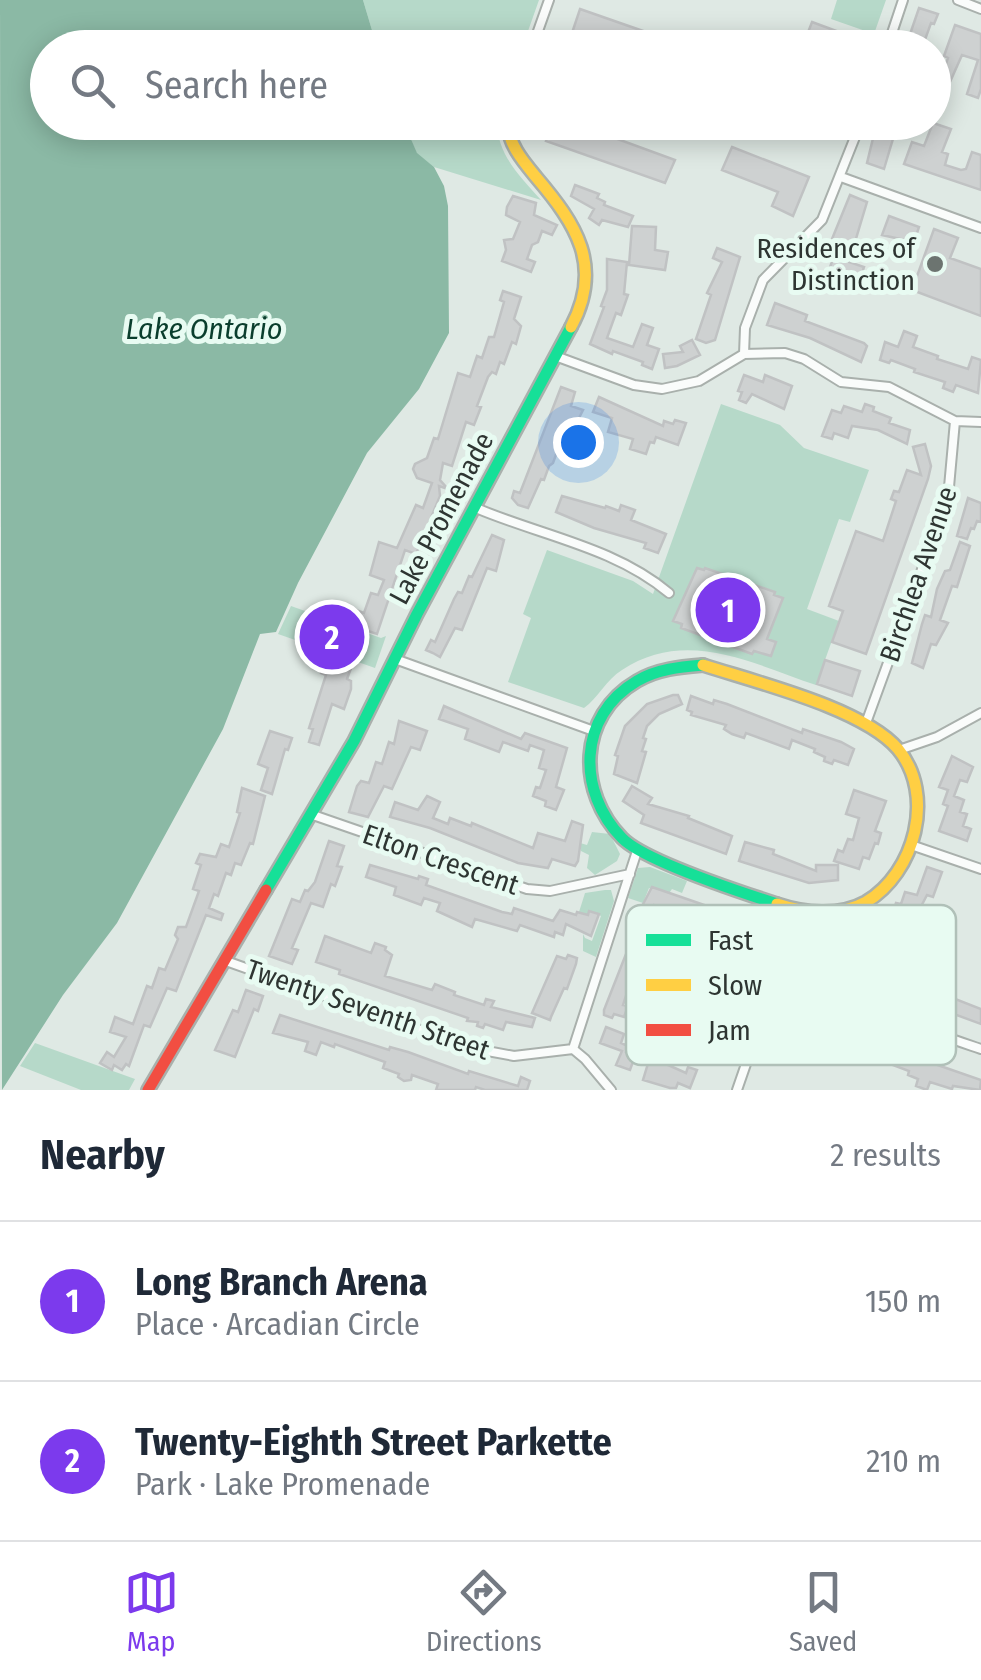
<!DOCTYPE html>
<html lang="en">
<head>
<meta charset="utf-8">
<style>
  :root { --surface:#fff; --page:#f2f2f3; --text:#1f2937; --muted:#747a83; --line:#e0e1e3; --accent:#7c3aed }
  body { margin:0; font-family:"Fira Sans Condensed",sans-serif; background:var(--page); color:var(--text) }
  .you { position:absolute; left:578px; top:442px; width:35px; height:35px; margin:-25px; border:8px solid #fff; border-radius:50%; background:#1a73e8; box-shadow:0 0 0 15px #1a73e833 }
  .badge { display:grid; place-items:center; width:65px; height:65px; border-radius:50%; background:var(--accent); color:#fff; font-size:32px; font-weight:700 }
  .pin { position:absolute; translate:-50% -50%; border:5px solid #fff; box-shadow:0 2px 10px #0006 }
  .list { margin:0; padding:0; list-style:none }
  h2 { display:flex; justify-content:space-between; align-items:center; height:130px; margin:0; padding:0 40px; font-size:42px }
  h2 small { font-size:32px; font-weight:400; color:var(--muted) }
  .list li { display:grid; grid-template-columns:65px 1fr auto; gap:30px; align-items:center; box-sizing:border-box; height:160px; padding:0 40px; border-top:2px solid var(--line) }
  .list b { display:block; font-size:38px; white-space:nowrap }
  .list p { margin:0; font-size:32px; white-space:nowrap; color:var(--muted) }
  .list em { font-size:32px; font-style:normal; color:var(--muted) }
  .icon { flex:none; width:55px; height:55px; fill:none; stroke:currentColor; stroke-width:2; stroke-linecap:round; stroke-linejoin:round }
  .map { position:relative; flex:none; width:981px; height:1090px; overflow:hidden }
  .search { position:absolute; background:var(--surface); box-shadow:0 5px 25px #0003; left:30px; right:30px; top:30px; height:110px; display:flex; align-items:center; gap:25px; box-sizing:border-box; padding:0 35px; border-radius:55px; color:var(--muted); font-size:38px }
  .sheet { height:450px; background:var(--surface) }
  nav { display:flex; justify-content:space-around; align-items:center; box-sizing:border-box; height:140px; border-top:2px solid var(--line); background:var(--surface); font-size:28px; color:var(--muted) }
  nav a { display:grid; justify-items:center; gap:5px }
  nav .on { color:var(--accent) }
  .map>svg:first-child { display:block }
</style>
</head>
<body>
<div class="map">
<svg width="981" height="1090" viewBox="0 0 981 1090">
  <rect width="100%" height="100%" fill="#dfe9e4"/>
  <path fill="#b6d9c9" d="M363,0h176l-17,48 -145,-1z
    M837,0h49l-12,34 -43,-15z
    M404,123h93c1,33 23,53 44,77l-107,-33 -17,-13z
    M721,404l59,21 24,23 65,22 -19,52 -11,-3 -32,90 32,12 -23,64c-65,-22 -130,-57 -194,-15 -16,10 -24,28 -38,38l-76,-26 23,-64 -8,-4 24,-64 86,31 20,13z
    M291,606l90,32 5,-2 -11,32 -97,-34z
    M592,832l18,2 10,20 -3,7 -22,14 -8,-7 2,-13 -8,-4 -1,-8 7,2z
    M650,867l37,14 -5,12 -10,-4 -5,7 -18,-8 -6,15 -15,-5 10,-30z
    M605,890h6l3,11 -18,56 -13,-6v-17l2,4 7,3 9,-25 -11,-5 -2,4 -9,-3 6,-19z
    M35,1043l100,36 -6,11h-48l-61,-24z"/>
  <path fill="#8bb9a5" d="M0,0h363l14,47 -329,1v74l356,1 13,30 17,14 10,19 4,20 1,127 -30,56 -52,64 -69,130 -22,49 -16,2 -37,95 -106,194 -54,72 -61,95z"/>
  <path fill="#ced1d1" stroke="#c0c2c3" stroke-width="2.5" d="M919,8l19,6 -4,10 -3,-1 -9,25 -15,-5z
    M580,9l106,37v2h-74l-40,-15z
    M812,22l38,14 -4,12h-44z
    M955,25l26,9v55l-3,9 -11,-4 11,-34 -16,-5 -12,27 -9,-3 7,-21 -4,-2z
    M553,122h18l104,38 -10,23 -119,-42z
    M877,122h21l-14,47 -17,-6z
    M933,123l18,6 -9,23 6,2 -3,11 16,5 5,-1 6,-17 9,3v35l-77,-26 8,-22 12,4z
    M732,147l77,30 -16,39 -21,-10 6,-14 -56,-22z
    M575,185l24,9 -2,4 8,4 -1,3 29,11 -5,11 -26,-7 -3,5 -10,-7 5,-9 -23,-13z
    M850,195l17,7 -18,60 15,5 -5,15 -30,-12 8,-23 -5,-1v-7z
    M513,196l23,7 -2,12 23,10 -5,10 -10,-4 -4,11 -6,3 -5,14 8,3 -4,10 -29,-11 4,-11 -2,-10 9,-1 7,-17 -14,-7 1,-8z
    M889,216l30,11 -5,15 -32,-7z
    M632,226l24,1 -1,23 13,2 -3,18 -36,-5z
    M934,229l24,9 -8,20 31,11v47l-69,-26z
    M717,248l23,9 -25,83 -9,3 -10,-4 15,-44 -4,-2 15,-31 -9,-4z
    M607,259l20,3 -3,32 4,1 -7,20 -5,-2 -9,25 26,9 9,-23 11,4 -6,17 12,4 -7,20 -10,-4 1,-3 -30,-11 -1,3 -22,-10 14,-37 -3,-1 6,-16z
    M503,291l18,6 -7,22 7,7 -5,18 -4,-2 -8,22 -4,-2 -4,12 -4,-2 -4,5 -11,29 4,1 -7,18 -8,-3 -14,44 -9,-3 -3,17 8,9 -9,-3 1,10 -24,58 -11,-4 -28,84 -27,-9 6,-15 8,3 7,-20 7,2 6,-15 -14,-5 9,-33 18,6 19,-43 7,3 9,-25 -15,-5 -4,-9 2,-5 12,-6 7,-20 4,1 20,-66 12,4 7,-21 5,2 7,-21h5l10,-35 -4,-2z
    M775,303l32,12 -2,6 59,22 3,3 -6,16 -51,-24 -43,-13z
    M904,331l13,5 -4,11 25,9 -1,3 31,10 4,-12 9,3 -3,33 -22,-8 -3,7 -10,-4 2,-6 -31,-10 1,-3 -24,-9 -2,3 -9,-3 5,-18 13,5z
    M692,340l8,15 -23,11 -12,2 -2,-14 20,-2 -3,-6z
    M744,375l19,7 2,-7 27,11 -8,23 -32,-15 -6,9 -7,-3 3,-8 -4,-1z
    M561,387l14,5 -4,14 12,4 -10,20 -7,-3 -13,36 -4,3 -5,14 -3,-1 -13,29 -10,-3 -6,-7 2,-7 6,2z
    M599,397l64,29 1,-5 9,3 2,-4 11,3 -8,22 -22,-8 -2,6 -4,-1 -4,12 -16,-5 3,-10 -25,-7 4,-14 -19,-6z
    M865,404l9,3 -1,4 18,7 -2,5 21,7 -3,14 -29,-14 -26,-4 -4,12 -14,-5 -2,6 -10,-3 10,-26 9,3 3,-7 18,6z
    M925,444l6,22 -3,13 -62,175 -34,-12 11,-31 -14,-5 27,-75 27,10 13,-40 -5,-2 3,-8 5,1 8,-22 14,5 -8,-28z
    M562,496l43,12 1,-2 13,5 2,-6 14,5 -4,10 35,14 -8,19 -14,-5 2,-5 -52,-15 -38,-16z
    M968,498l13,5v19l-4,-1 -3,8 -3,-1 -4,11 -10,-3z
    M492,535l12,5 -8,31 -9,-3 -25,62 -7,-2 -15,29 -7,-4 -7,-3 5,-10 4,2 19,-43 4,-7 4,1 7,-17 3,1z
    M960,542l10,4 -13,41 -5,-1 -12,34 8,3 -12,22 -5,-1 -8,24 -11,-5 10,-39 3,-9 6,2 6,-28 8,-18 5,-1z
    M697,568l7,2 1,-2 70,24 -1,3 9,3 -16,41 9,3 -5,14 -17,-5 -2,3 -71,-26 1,-4 -9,-3z
    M339,655l15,5 -7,19 4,2v8l-7,20 -12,-5 -13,41 -10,-3 4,-13 -4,-1 17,-53 -5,-2 3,-10 11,4z
    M825,660l35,11 -8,25 -35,-12z
    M673,695h5l4,9 -23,10 -12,12 -4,12 3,1 -4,12 4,1 -9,31 -23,-9 4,-18 -3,-1 10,-29 22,-22z
    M691,696l22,8 1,-4 13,4 75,29 1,-4 38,13 13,7 -6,16 -14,-5 -2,4 -8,-3 1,-4 -11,-5 1,-3 -23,-9 -3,9 -43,-16 -2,5 -12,-4 -8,-5 2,-4 -35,-10 1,-3 -5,-2z
    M444,706l77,33 4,-6 42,15 -11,39 8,3 -8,20 -11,-4 1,-5 -13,-5 3,-9 4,1 6,-18 -7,-2 5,-18 -14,-5 -2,6 -25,-9 -4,10 -34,-13 3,-10 -29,-10z
    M399,721l28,10 -7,19 -9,-3 -19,42 -8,-3 -16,31 -19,-5 8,-26 4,-5 8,2 7,-21 6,2 7,-22 5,2z
    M270,731l22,7 -4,12 -3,-1 -13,45 -11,-4 7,-22 -10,-4z
    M952,756l21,11 -6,15 -7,-2 -6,16 10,4 -4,12 7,2 -4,12 8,3 -4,12 -28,-10 9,-25 -5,-2 5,-14 -9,-3z
    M632,786l20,12 -4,6 41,12 -1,2 44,18 -6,18 -85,-31 3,-8 -21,-14z
    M242,788l23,8 -12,48 -3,-1 -9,22 -6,-2 -4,12 -5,-2 -8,23 -4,-2 -5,14 14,6 -2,6 -15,-5 -30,76 -9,-3 -17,39 -6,-2 -15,41 -3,-2 -4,6 -8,-5 -2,5 -12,-7 7,-11 7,5 12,-20 -16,-5 5,-15 18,7 14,-38 5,2 7,-20 6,2 13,-31 -3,-4 3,-8h8l13,-36 -6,-2 8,-24 -5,-2 4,-9 16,3 5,-13 8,3 11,-34 -3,-1z
    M854,790l32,11 -11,30 6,2 -3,11 -3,-1 -6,16 -6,-2 -4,12 -25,-8 4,-11 5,2 5,-13 5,1 6,-22 -13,-4z
    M427,796l13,6 -7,16 15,6 2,-6 21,8 1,-3 61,25 5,-15 27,8 7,-20 11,4 -5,36 -3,5 -23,-7 -4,9 -30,-5 -88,-35 -40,-11 5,-15 23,8z
    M329,841l15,5 -7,20 5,1 -7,19 -4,-2 -8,23 -12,-4 -19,45 6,2 -6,14 -23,-8 23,-57 8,3 5,-12 3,1 7,-9z
    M745,842l29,8 -1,4 43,17v-6h22v15l-29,3 -70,-22z
    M370,865l48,14 1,-3 9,3 -2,6 76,27 10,2 2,-6 39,13 7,-11 16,5 1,-3 11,3 1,-4 10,3 -8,22 -25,-12 -3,11 -8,-3 -1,5 -34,-12 -3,6 -42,-12 -3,8 -35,-16 3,-8 -16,-5 -3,7 -27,-10 2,-8 -30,-10z
    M927,867l15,5 -9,25 -6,-2 -14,27 -7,27 15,5 -6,18 -4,-2 -1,3 -13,-4 4,-12 -6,-3 3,-10 -14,-7 12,-34 5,1 4,-12 12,3z
    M652,887l116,40 -7,21 -11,-4 3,-6 -73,-29 -1,4 -25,-8 -3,7 -10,-4z
    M637,926l15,5 -6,17 7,3v5l-7,20 -12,-5 -11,34 5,1 -4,11 -10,-3 -2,4 -8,-3v-5z
    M325,936l46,17 4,-10 11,4 -1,3 7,5 -7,21 47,14 3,-6 20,8 -1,3 30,10 2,-6 8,2 -3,6 44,11 -3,9 -26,-5 -3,8 -18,-6 -2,4 -6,-2 1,-4 -11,-1 1,-3 -129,-44 1,-4 -24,-8z
    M568,955l9,3 -1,6 -9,25 -3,-1 -13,29 -1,3 -18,-7 25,-57 9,3z
    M922,986l59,23v15l-57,-21 1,-3 -7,-2z
    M246,990l17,6 -5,15 -4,-2 -19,48 -20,-7 18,-40 5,2z
    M280,1015l109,35 1,-3 18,5 60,22 1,-3 49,15 3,-9 9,4 -3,9h-42l-9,-3 -1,3h-39l2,-6 -26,-9 -1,5 -7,1 -6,-4 1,-3 -16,-6 2,-6 -50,-18 -1,3 -13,-5 -5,13 -11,-4 3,-9 -35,-9z
    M606,1027l18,7 -3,9 7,3 -2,6 9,4 -5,14 -14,-5 6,-14 -22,-8z
    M883,1042l33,10 -1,3 14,7 52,18 -1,10 -27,-4 -1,3 -22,-7 -3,8 -11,-4 2,-7 -10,-4 1,-4 -32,-12z
    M650,1057l36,16 2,-6 9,3 -7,18 -12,-5 -2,5h-6l-27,-8z"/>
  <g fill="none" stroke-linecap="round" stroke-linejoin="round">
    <defs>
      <path id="street" d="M958,0l23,9
        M532,48l17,-48
        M887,48l16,-48
        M841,177l140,51
        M744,354l1,-26 18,-48 59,-60 39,-98
        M558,357l76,28 28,4 37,-8 45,-27 41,-1 19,6 37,23 48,5 66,34 26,1
        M476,508c66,28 138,39 193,85
        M395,659l196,71
        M866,723l82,-225 7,-77
        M899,750l38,-13 44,-24
        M313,815l214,74 23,2 80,-17
        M914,846l67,23
        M867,901c2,12 -3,19 -4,30 -1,12 5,28 9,38 20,53 59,63 109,80
        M847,909l6,14 10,7
        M226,961l245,87 43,8 59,-7 12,10 26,31
        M573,1049l64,-198
        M737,1090l62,-179"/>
      <path id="fast" d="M703,665c-23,2 -46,4 -66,16 -60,35 -60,111 -15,157 21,22 121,55 155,66
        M266,890l88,-149 63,-127 154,-287"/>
      <path id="slow" d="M507,122c2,23 15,38 29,55 40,47 68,89 35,150
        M703,665c52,17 160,43 195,84 38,46 17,124 -32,153 -27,15 -62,11 -89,2"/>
      <path id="jam" d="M148,1090l118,-200"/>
    </defs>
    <use href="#street" stroke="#a9b0ac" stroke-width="12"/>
    <use href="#fast" stroke="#a9b0ac" stroke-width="16"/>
    <use href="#slow" stroke="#a9b0ac" stroke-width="16"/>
    <use href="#jam" stroke="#a9b0ac" stroke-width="16"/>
    <use href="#street" stroke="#fafcfb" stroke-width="8"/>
    <use href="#fast" stroke="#16e098" stroke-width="11"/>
    <use href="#slow" stroke="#ffcf43" stroke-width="11"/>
    <use href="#jam" stroke="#f24e42" stroke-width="11"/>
  </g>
  <circle fill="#6c7470" stroke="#e8fbf2" stroke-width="4" cx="935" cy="264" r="10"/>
  <g text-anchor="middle" stroke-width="10" stroke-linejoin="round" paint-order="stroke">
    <g font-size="28" fill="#2e3532" stroke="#e8fbf2" text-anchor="end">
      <text x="915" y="258">Residences of<tspan x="915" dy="32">Distinction</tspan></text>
    </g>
    <g font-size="28" fill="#2e3532" stroke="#e8fbf2">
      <text transform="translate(441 518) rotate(-62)" y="10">Lake Promenade</text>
      <text transform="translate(918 574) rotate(-71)" y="10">Birchlea Avenue</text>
      <text transform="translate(441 859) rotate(19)" y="10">Elton Crescent</text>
      <text transform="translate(368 1009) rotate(19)" y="10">Twenty Seventh Street</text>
    </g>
    <g font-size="30" font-style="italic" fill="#0a3e2d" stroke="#e8fbf2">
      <text x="204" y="339">Lake Ontario</text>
    </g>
  </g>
  <rect x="626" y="905" width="330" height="160" rx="15" fill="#e8fbf2" stroke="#b0c0b8" stroke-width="2.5"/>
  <rect x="646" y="934" width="45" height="12" fill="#16e098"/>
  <rect x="646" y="979" width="45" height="12" fill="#ffcf43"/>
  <rect x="646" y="1024" width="45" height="12" fill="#f24e42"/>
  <g font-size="28" fill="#2e3532">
    <text x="708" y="950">Fast</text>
    <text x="708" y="995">Slow</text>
    <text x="708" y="1040">Jam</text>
  </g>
</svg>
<div class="you"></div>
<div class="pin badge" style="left:728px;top:610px">1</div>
<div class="pin badge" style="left:332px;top:637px">2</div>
<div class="search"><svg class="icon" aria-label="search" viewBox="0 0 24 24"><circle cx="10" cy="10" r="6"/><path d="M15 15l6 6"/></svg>Search here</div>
</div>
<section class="sheet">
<h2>Nearby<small>2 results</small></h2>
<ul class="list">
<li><span class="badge">1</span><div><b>Long Branch Arena</b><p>Place · Arcadian Circle</p></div><em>150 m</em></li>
<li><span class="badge">2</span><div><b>Twenty-Eighth Street Parkette</b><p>Park · Lake Promenade</p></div><em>210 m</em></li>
</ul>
</section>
<nav>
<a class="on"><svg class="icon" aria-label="map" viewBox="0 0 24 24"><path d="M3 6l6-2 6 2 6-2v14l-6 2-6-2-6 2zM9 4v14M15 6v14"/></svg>Map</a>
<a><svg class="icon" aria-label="directions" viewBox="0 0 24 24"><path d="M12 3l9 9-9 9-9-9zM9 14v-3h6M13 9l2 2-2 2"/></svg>Directions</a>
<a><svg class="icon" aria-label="saved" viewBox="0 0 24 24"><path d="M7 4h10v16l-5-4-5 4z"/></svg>Saved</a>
</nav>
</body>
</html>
